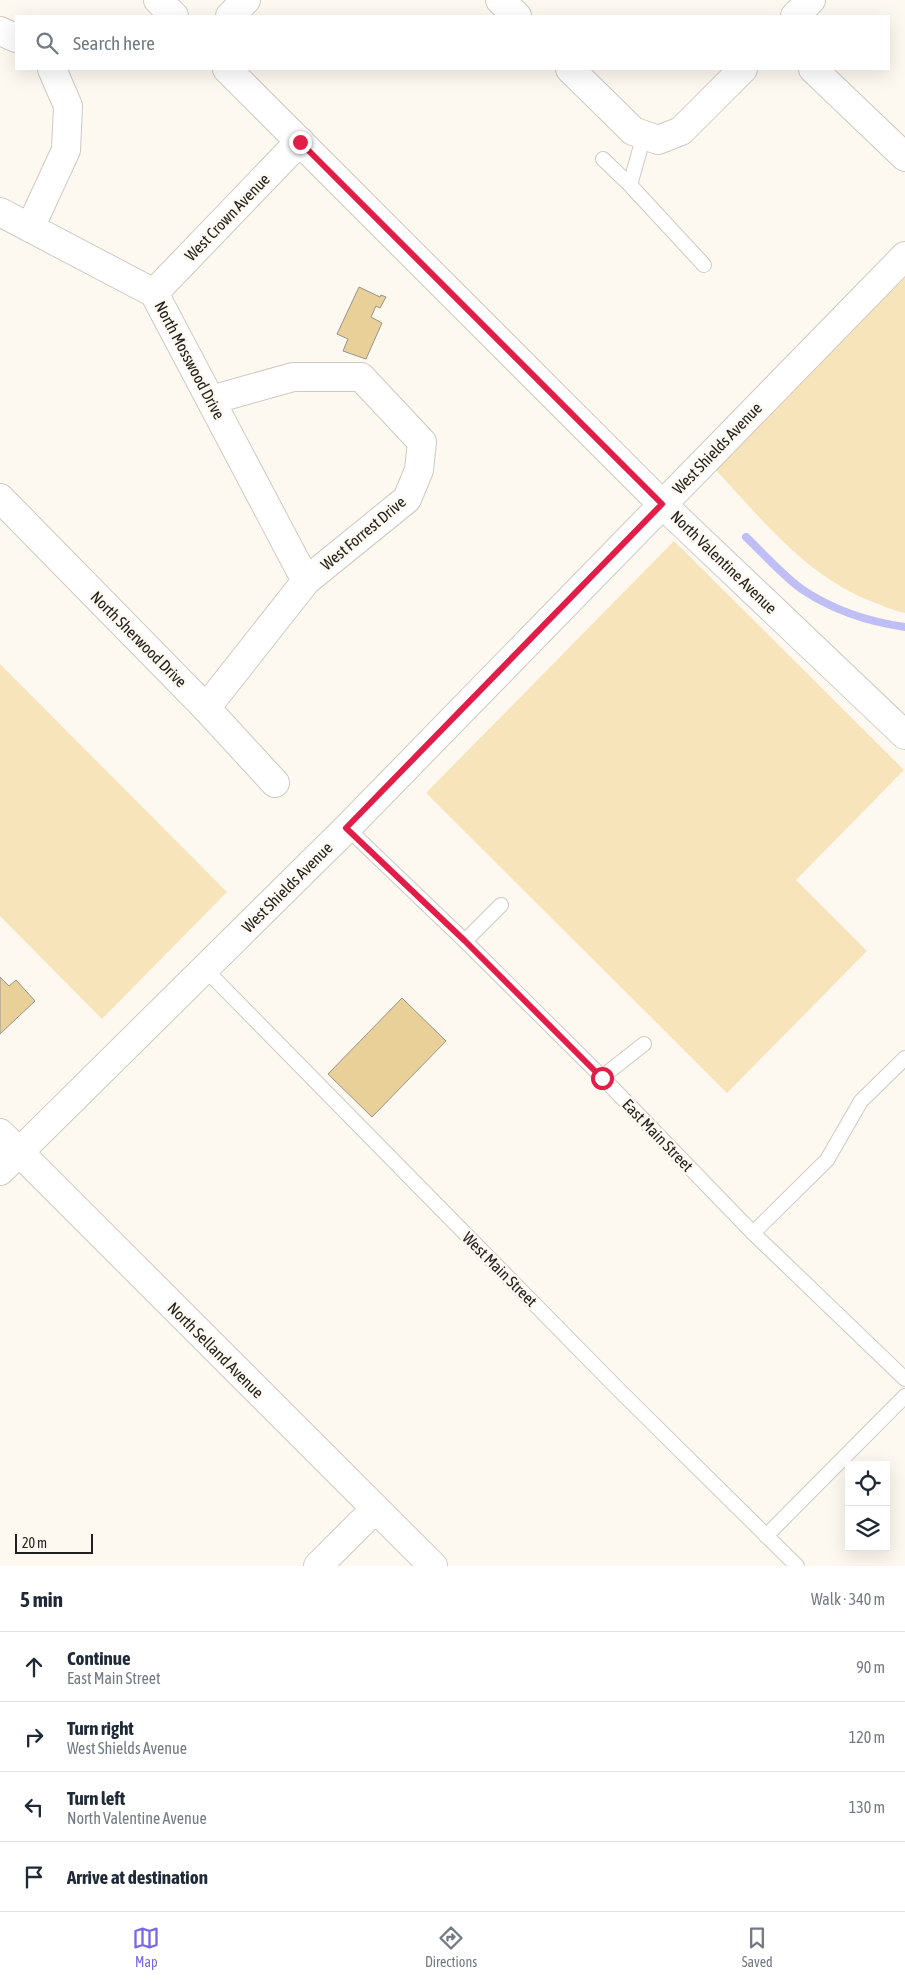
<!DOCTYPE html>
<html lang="en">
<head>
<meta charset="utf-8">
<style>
  :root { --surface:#fff; --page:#f2f2f3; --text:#1f2937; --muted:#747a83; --line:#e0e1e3; --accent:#7a69e5 }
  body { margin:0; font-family:"Asap Condensed",sans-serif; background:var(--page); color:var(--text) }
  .controls { position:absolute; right:15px; bottom:15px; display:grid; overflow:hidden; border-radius:0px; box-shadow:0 5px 20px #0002 }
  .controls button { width:45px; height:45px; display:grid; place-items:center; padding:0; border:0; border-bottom:1px solid var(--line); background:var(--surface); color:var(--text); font:25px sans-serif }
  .scale { position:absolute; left:15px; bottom:12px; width:78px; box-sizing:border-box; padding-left:5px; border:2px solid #22211e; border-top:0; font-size:14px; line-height:18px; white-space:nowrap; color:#22211e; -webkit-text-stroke:4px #fdf9f1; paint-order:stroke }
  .stop { position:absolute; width:15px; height:15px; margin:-11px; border:4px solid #e11d48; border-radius:50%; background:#fff }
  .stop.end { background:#e11d48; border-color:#fff; box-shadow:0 1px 5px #0008 }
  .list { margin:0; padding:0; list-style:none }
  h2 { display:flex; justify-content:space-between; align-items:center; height:65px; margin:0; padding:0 20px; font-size:21px }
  h2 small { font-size:16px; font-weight:400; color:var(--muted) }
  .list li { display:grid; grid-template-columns:32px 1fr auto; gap:15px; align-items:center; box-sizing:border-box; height:70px; padding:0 20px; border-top:1px solid var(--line) }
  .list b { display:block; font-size:19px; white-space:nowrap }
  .list p { margin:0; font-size:16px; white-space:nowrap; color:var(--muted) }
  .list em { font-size:16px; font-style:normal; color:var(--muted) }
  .icon { flex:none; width:28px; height:28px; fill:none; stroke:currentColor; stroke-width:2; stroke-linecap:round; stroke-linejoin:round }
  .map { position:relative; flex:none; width:905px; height:1566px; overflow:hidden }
  .search { position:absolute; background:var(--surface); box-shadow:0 5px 20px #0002; left:15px; right:15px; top:15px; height:55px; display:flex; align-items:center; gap:12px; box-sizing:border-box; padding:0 18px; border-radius:0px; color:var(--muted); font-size:19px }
  .sheet { height:345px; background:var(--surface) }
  nav { display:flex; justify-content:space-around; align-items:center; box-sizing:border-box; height:70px; border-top:1px solid var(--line); background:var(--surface); font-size:14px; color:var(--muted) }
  nav a { display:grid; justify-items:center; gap:2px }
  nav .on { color:var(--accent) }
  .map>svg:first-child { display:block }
</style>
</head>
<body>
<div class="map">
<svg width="905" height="1566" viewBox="0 0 905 1566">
  <rect width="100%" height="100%" fill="#fdf9f1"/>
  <path fill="#f7e4ba" d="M905,278v335c-10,-2 -20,-6 -29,-10 -69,-25 -114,-84 -163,-136z
    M674,541l230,229 -108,110 71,71 -140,142 -301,-300z
    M0,664l227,228 -125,127 -102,-103z"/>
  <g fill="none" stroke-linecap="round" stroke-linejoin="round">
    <path stroke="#bfbef5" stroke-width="8" d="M746,537c17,16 39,41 57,53 30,20 67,32 102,37"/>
  </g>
  <path fill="#e9d098" stroke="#97948c" d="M359,287l21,10 1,-2 5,2 -6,11 -4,-2 -5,11 11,6 -16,36 -23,-8 5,-12 -11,-5z
    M0,977l9,9 7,-6 19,21 -35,33z
    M402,998l44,43 -74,76 -44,-43z"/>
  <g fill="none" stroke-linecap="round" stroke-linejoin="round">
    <defs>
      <path id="lane" d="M644,135l-14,50 74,80
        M603,159l27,26
        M347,828l118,113 137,136 151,156 152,146
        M465,941l36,-36
        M205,969l414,421 178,176
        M602,1077l42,-33
        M753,1233l74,-73 34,-59 44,-43
        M766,1536l139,-140"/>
      <path id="street" d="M158,0l16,16
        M500,0l17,16
        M230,16l16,-16
        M795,16l16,-16
        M0,31l16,7
        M227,69l435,435 243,231
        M570,69l63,62 25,9 23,-9 62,-62
        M813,69l92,88
        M0,212l154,81 152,288
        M30,228l36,-78 2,-44 -16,-37
        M154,293l146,-152
        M0,498l206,210 69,75
        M206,708l100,-127 101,-82 12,-29 3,-28 -61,-65h-68l-82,23
        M0,1133l433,433
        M318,1566l57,-57"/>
      <path id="secondary" d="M0,1171l347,-343 558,-572"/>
    </defs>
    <use href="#lane" stroke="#cecac2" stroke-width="16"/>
    <use href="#street" stroke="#cecac2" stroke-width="30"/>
    <use href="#secondary" stroke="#cecac2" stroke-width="30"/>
    <use href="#lane" stroke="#fff" stroke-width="14"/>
    <use href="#street" stroke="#fff" stroke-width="28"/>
    <use href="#secondary" stroke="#fff" stroke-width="28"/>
  </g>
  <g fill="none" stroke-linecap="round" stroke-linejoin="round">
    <path stroke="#e11d48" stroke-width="6" d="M300,142l362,362 -316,324 119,113 137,137"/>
  </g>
  <g text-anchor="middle" stroke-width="5" stroke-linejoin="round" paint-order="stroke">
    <g font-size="16" fill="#22211e" stroke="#fdf9f1">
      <text transform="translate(227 217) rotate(-46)" y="6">West Crown Avenue</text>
      <text transform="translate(190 360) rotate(62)" y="6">North Mosswood Drive</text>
      <text transform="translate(717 448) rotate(-46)" y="6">West Shields Avenue</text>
      <text transform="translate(363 533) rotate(-40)" y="6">West Forrest Drive</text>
      <text transform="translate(724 562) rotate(44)" y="6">North Valentine Avenue</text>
      <text transform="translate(139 639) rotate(45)" y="6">North Sherwood Drive</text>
      <text transform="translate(287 887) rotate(-45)" y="6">West Shields Avenue</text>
      <text transform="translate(658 1135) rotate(46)" y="6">East Main Street</text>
      <text transform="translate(500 1269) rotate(45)" y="6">West Main Street</text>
      <text transform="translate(216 1350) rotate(45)" y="6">North Selland Avenue</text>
    </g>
  </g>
</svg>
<div class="controls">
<button><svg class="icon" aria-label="locate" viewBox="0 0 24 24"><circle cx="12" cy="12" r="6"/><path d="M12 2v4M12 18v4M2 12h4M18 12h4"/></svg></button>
<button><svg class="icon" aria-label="layers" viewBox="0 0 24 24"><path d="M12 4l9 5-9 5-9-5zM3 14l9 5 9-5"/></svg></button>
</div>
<div class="scale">20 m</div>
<div class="stop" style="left:602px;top:1078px"></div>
<div class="stop end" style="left:300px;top:142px"></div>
<div class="search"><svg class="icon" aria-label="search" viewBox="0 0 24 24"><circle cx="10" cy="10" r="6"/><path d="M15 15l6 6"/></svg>Search here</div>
</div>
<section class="sheet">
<h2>5 min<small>Walk · 340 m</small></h2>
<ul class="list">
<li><svg class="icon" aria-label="ahead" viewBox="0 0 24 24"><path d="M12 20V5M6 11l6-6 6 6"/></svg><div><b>Continue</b><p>East Main Street</p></div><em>90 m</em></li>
<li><svg class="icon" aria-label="right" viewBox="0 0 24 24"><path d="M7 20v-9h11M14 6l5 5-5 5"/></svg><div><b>Turn right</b><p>West Shields Avenue</p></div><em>120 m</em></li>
<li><svg class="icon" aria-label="left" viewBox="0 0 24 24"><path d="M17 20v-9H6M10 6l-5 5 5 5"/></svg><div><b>Turn left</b><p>North Valentine Avenue</p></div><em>130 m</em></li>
<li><svg class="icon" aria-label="arrive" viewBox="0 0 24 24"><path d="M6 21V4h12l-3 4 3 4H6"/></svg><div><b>Arrive at destination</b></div></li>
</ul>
</section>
<nav>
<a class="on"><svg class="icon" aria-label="map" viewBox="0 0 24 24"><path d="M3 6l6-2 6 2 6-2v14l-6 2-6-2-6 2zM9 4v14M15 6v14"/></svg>Map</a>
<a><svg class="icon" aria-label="directions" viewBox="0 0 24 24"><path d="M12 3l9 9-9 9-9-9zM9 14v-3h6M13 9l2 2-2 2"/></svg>Directions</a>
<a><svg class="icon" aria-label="saved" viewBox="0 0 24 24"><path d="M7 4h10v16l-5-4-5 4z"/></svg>Saved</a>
</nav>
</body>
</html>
